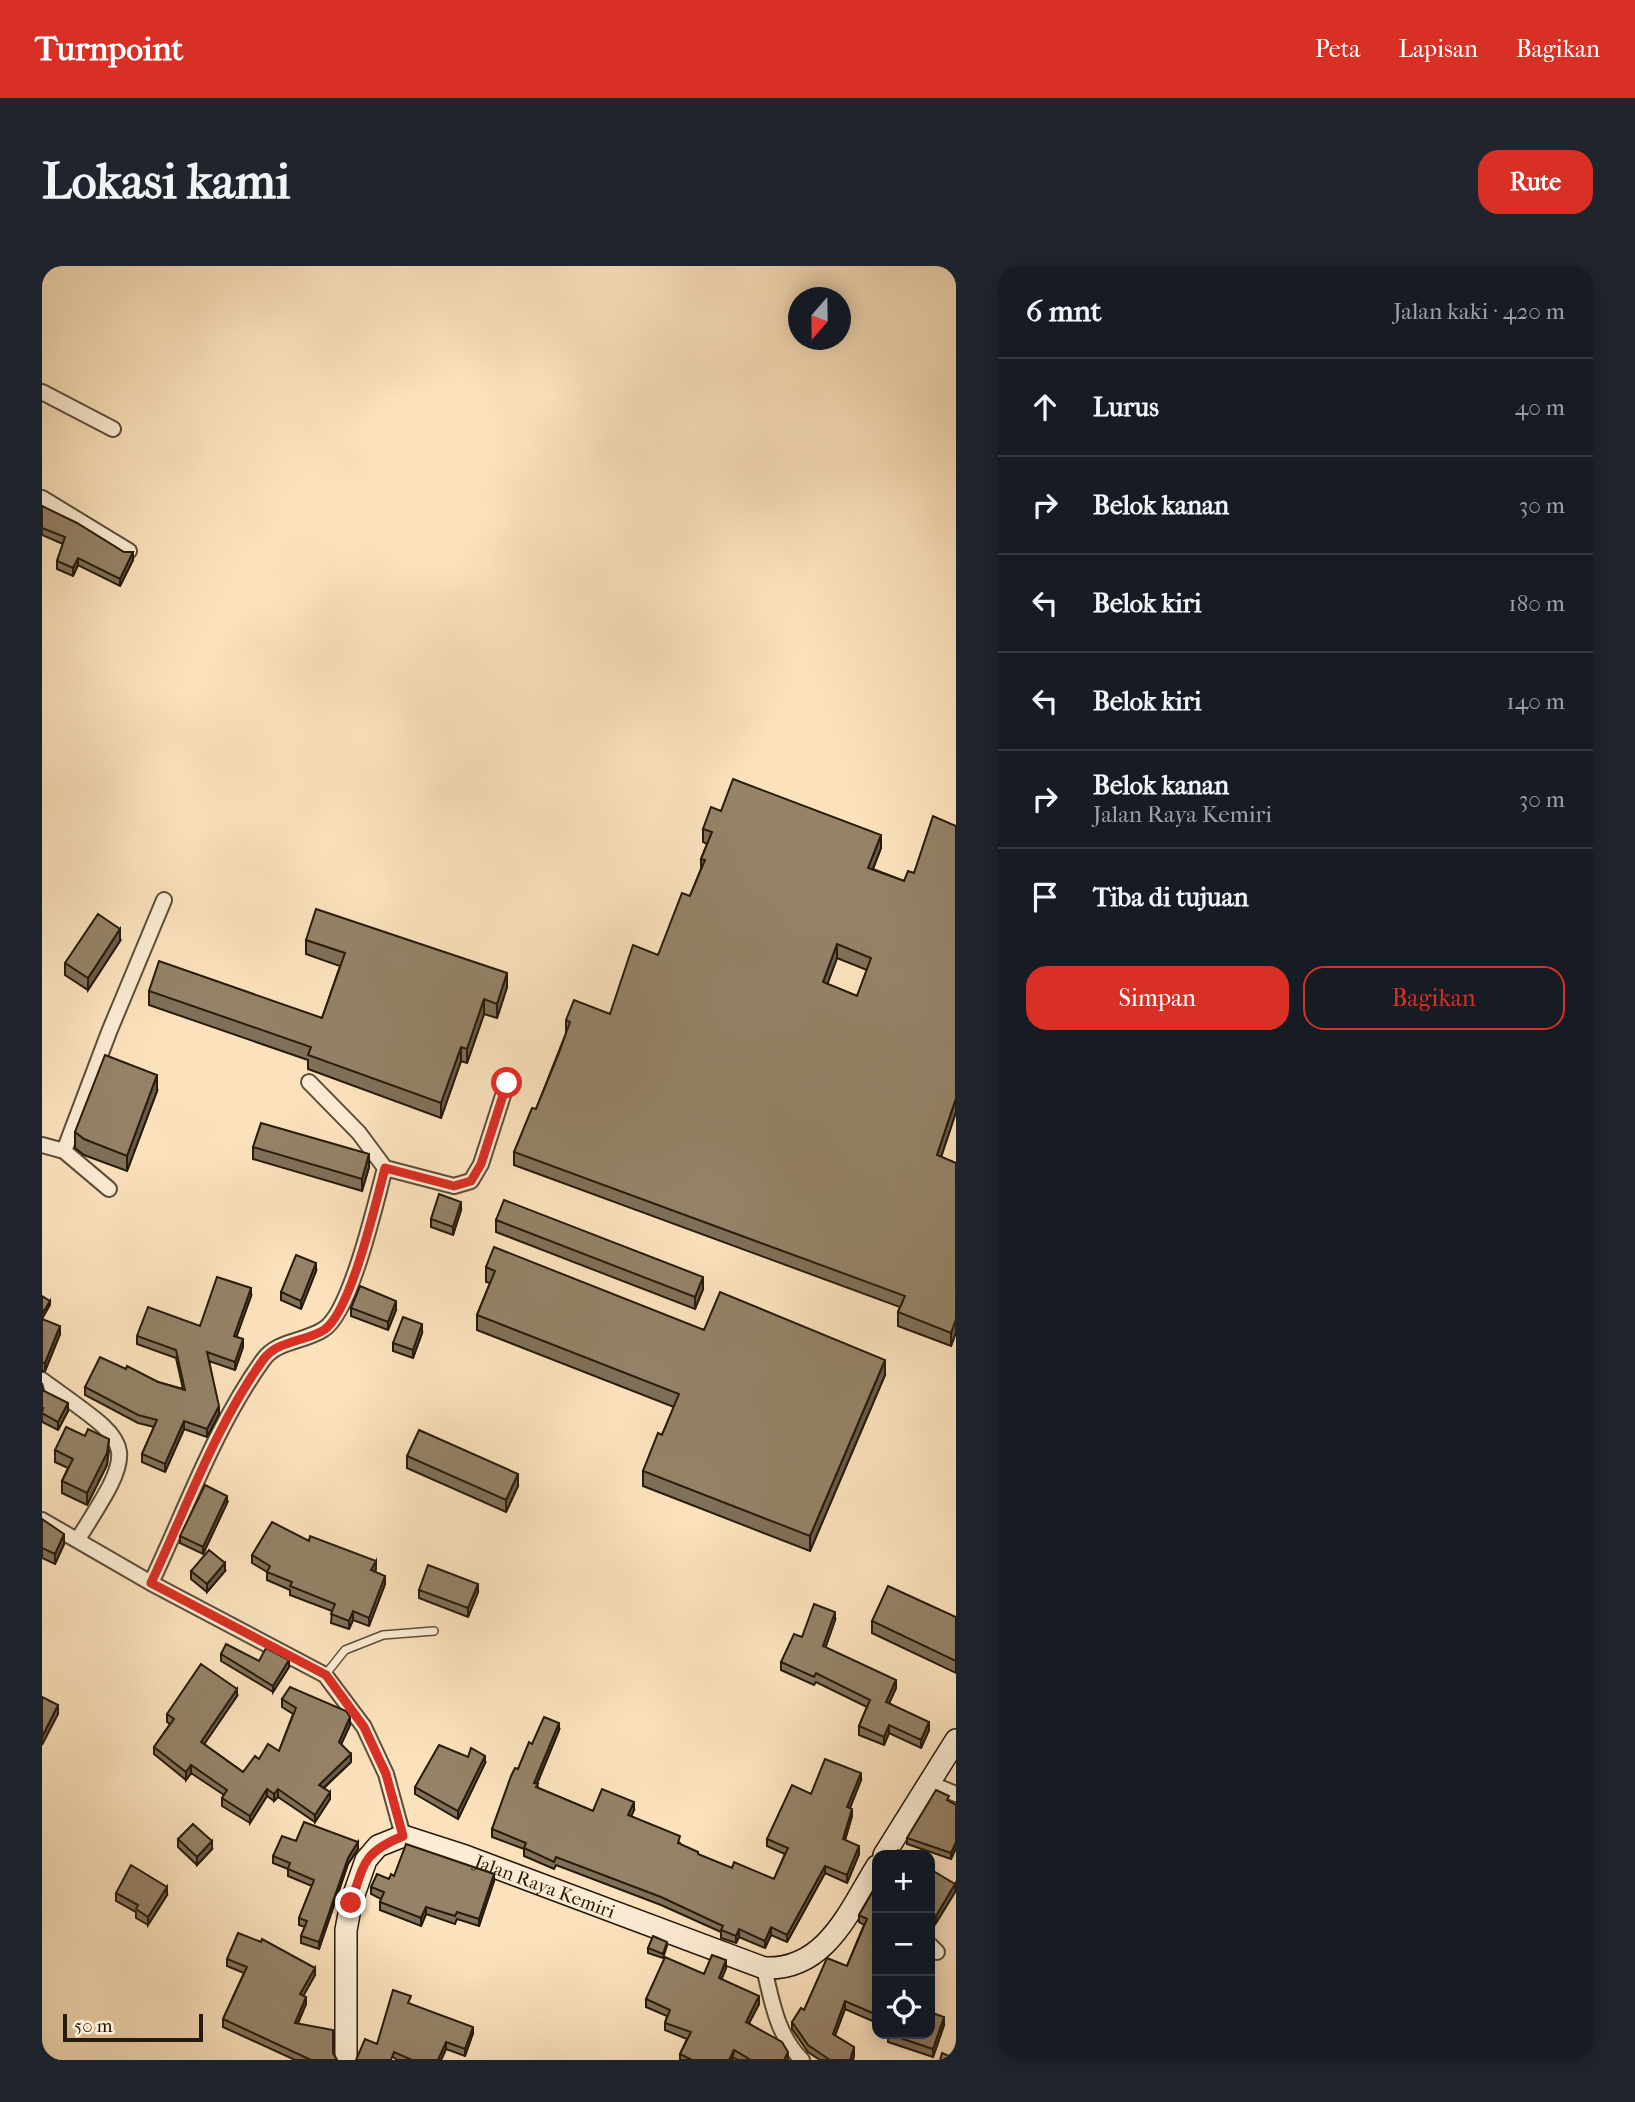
<!DOCTYPE html>
<html lang="id">
<head>
<meta charset="utf-8">
<style>
  :root { --surface:#171b24; --page:#20242c; --text:#f1f3f6; --muted:#9ea1a6; --line:#363941; --accent:#d93025 }
  body { margin:0; font-family:"IM FELL French Canon",serif; background:var(--page); color:var(--text) }
  .controls { position:absolute; right:21px; bottom:21px; display:grid; overflow:hidden; border-radius:14px; box-shadow:0 4px 18px #0003 }
  .controls button { width:63px; height:63px; display:grid; place-items:center; padding:0; border:0; border-bottom:2px solid var(--line); background:var(--surface); color:var(--text); font:35px sans-serif }
  .compass { position:absolute; left:746px; top:21px; width:63px; height:63px; border-radius:50%; background:var(--surface); box-shadow:0 4px 18px #0003; rotate:200deg }
  .scale { position:absolute; left:21px; bottom:18px; width:140px; box-sizing:border-box; padding-left:7px; border:4px solid #271b0c; border-top:0; font-size:19px; line-height:24px; white-space:nowrap; color:#271b0c; -webkit-text-stroke:5px #fcecd4; paint-order:stroke }
  .stop { position:absolute; width:21px; height:21px; margin:-16px; border:5px solid #d93025; border-radius:50%; background:#fff }
  .stop.end { background:#d93025; border-color:#fff; box-shadow:0 2px 7px #0008 }
  .list { margin:0; padding:0; list-style:none }
  h2 { display:flex; justify-content:space-between; align-items:center; height:91px; margin:0; padding:0 28px; font-size:30px }
  h2 small { font-size:23px; font-weight:400; color:var(--muted) }
  .list li { display:grid; grid-template-columns:46px 1fr auto; gap:21px; align-items:center; box-sizing:border-box; height:98px; padding:0 28px; border-top:2px solid var(--line) }
  .list b { display:block; font-size:26px; white-space:nowrap }
  .list p { margin:0; font-size:23px; white-space:nowrap; color:var(--muted) }
  .list em { font-size:23px; font-style:normal; color:var(--muted) }
  .actions { display:flex; gap:14px; padding:21px 28px }
  .actions a { flex:1; padding:16px 0; border:2px solid var(--accent); border-radius:21px; text-align:center; font-size:24px; color:var(--accent) }
  .actions .main { background:var(--accent); color:#fff }
  .icon { flex:none; width:38px; height:38px; fill:none; stroke:currentColor; stroke-width:2; stroke-linecap:round; stroke-linejoin:round }
  .map { position:relative; flex:none; width:914px; height:1794px; overflow:hidden; border-radius:21px }
  header { display:flex; align-items:center; gap:42px; box-sizing:border-box; height:98px; padding:0 35px; background:var(--accent); color:#fff }
  header strong { font-size:33px }
  nav { display:flex; gap:38px; margin-inline-start:auto; font-size:24px }
  .intro { display:flex; align-items:center; justify-content:space-between; box-sizing:border-box; height:168px; padding:0 42px }
  h1 { margin:0; font-size:49px }
  .button { padding:18px 32px; border-radius:21px; background:var(--accent); color:#fff; font-size:24px; font-weight:700 }
  main { display:flex; gap:42px; padding:0 42px }
  aside { flex:1; background:var(--surface); border-radius:21px; box-shadow:0 4px 18px #0003 }
  .map>svg:first-child { display:block }
</style>
</head>
<body>
<header>
<strong>Turnpoint</strong>
<nav><a>Peta</a><a>Lapisan</a><a>Bagikan</a></nav>
</header>
<div class="intro"><h1>Lokasi kami</h1><a class="button">Rute</a></div>
<main>
<div class="map">
<svg width="914" height="1794" viewBox="0 0 914 1794">
  <rect width="100%" height="100%" fill="#fbe2bd"/>
  <filter id="stains"><feTurbulence type="fractalNoise" baseFrequency=".00286" numOctaves="4"/><feColorMatrix values="0 0 0 0 .2 0 0 0 0 .09 0 0 0 0 .02 0 0 0 .5 -.17"/></filter>
  <radialGradient id="worn" r=".72"><stop offset=".6" stop-color="#630" stop-opacity="0"/><stop offset="1" stop-color="#630" stop-opacity=".3"/></radialGradient>
  <g fill="none" stroke-linecap="round" stroke-linejoin="round">
    <defs>
      <path id="lane" d="M283,1409l20,-25 38,-15 51,-4"/>
      <path id="street" d="M0,126l71,37
        M0,232l87,53
        M267,816l50,51 26,35
        M0,879l22,6 45,38
        M22,885l45,-119 55,-132
        M0,1114c92,67 99,60 36,159
        M0,1254l109,63 174,92 39,52 22,47 17,62
        M109,1317c35,-74 64,-156 112,-223 14,-20 42,-18 61,-31 27,-17 52,-128 61,-161l69,18 17,-5 10,-17 26,-81
        M887,1517l27,11
        M888,1679l7,7
        M722,1702c8,34 13,67 38,92"/>
      <g id="secondary">
        <path d="M842,1589l72,-115"/>
        <path id="s1" d="M304,1794v-130l5,-27 15,-43 12,-14 25,-10 62,20 299,112c62,3 85,-57 113,-102"/>
      </g>
    </defs>
    <use href="#lane" stroke="#5c4d38" stroke-width="10"/>
    <use href="#street" stroke="#5c4d38" stroke-width="18"/>
    <use href="#secondary" stroke="#271b0c" stroke-width="24"/>
    <use href="#lane" stroke="#fcecd4" stroke-width="7"/>
    <use href="#street" stroke="#fcecd4" stroke-width="14"/>
    <use href="#secondary" stroke="#fcecd4" stroke-width="21"/>
  </g>
  <path fill="#807059" stroke="#271b0c" stroke-width="2" fill-rule="evenodd" d="M0,240l91,54 -13,26 -42,-21 -5,11 -16,-7v-8l6,-17 -21,-9z
    M679,545l160,37 -8,21 31,12 10,-8 42,-47v286l-15,45 15,6v169l-5,14 -53,-20v-14l2,-5 -386,-142v-13l22,-43 30,-76v-13l44,-6 48,-59 32,-59 11,-27v-10l6,-15 -4,-2v-13zM795,692l30,12 -10,26 -30,-12z
    M264,674l201,47 -10,31 -13,-4 -17,49 -6,-2 -20,57 -133,-49v-9l-159,-55v-14l173,27 18,-52 -34,-12z
    M78,675l-32,49 -23,-15v-12z
    M115,825l-30,80 -43,-16 -9,-7v-16z
    M211,881l116,20 -7,24 -109,-32z
    M419,944l-8,25 -22,-8v-8z
    M454,954l207,69 -8,20 -199,-77z
    M444,1001l218,63 181,45 -75,176 -167,-65v-15l19,-36 12,-28 -197,-77v-15l13,-32 -4,-1z
    M274,1005l-15,38 -20,-9v-8z
    M209,1030l-15,41 7,10 -8,23 -26,-9 10,53 -12,23 -23,-8 -19,43 -23,-10v-8l12,-27 -16,-4 -53,-28v-8l41,-18 32,13 25,7 -7,-31 -39,-14v-8l63,-10z
    M309,1042l45,2 -8,20 -37,-14z
    M0,1053l18,15 -15,37h-3z
    M380,1067l-9,25 -20,-7v-8z
    M0,1117l2,8 24,20 -10,19 -16,-8z
    M13,1184l54,1 -2,14 -20,40 -25,-12v-12l6,-13 -13,-6z
    M365,1190l111,30 -12,26 -99,-44z
    M185,1237l-24,51 -23,-11v-7z
    M0,1253l22,25 -9,20 -13,-6z
    M267,1275l67,28 -1,3 10,12 -16,42 -16,-6 -4,9 -18,-6 1,-12 -42,-16v-5l-23,-10v-8l-15,-9v-8z
    M149,1305h34l-18,21 -16,-13z
    M377,1324l59,2 -10,25 -49,-19z
    M914,1351v56l-84,-40v-12z
    M793,1354l-10,28 71,40 -7,15 40,27 -8,18 -32,-15 -5,12 -25,-10v-9l8,-19 -51,-25 -2,3 -33,-15v-8l21,-25z
    M179,1388l68,13 -16,25 -52,-31z
    M195,1430l-33,48 39,28 16,-13 20,-8 14,-37 -11,-7v-8l68,26 -9,19 10,18 -27,26 6,11 -15,23 -37,-25 -4,4 -7,-5 -17,27 -28,-17v-8l2,-3 -33,-22 -5,7 -32,-26v-7l16,-23 -3,-2v-8z
    M517,1464l-22,54 1,4 55,23 41,-1 -3,6 49,27v1l18,11 34,13 42,11 11,-25 -18,-8v-7l44,-45 50,-14 -11,28 2,8 -7,24 14,14 -12,29 -22,-10 -38,69 -16,-7 -6,13 -26,-11 -3,6 -15,-5v-6l-60,-27 -105,-40 -2,4 -30,-13v-7l-32,-12v-8l40,-85z
    M443,1497l-27,56 -43,-25v-7z
    M907,1535l7,4v43l-5,11 -44,-15v-6z
    M136,1573l34,10 -15,16 -19,-18z
    M254,1575l62,8 -10,15 -29,85 -18,-6v-7l4,-9 -6,-2v-7l13,-32 -24,-10v-7l-15,-6v-7z
    M888,1603l25,23 -19,31 -6,-3z
    M352,1610l100,5 -15,45 -22,-7 -2,5 -29,-10 -5,12 -41,-16v-8l1,-3 -10,-5v-7z
    M835,1618v139l-32,-14 -10,26 19,20 -1,5h-33l-12,-8 -16,-23v-7l55,-56 17,-41 -5,-3v-7z
    M74,1627l51,2 -19,30 -12,-7v-6l-20,-11z
    M625,1680l-4,12 -15,-5v-5z
    M185,1693l88,16 -12,20 3,9 -8,19 35,30 4,7h-42l-72,-33v-8l21,-46 -17,-7z
    M684,1702l-5,11 38,25 -10,19 39,36v1h-50l-4,-2 -2,2h-52v-6l7,-15 -22,-9v-7l2,-7 -21,-9v-8l58,-25z
    M368,1738l63,29 -8,23 -19,-7 -5,11h-44l-20,-16z
    M902,1759l-11,32 -45,-15v-8z"/>
  <path fill="#685b49" stroke="#271b0c" stroke-width="2" d="M91,286v8l-13,26v-7z
    M36,292v7l-5,11v-8z
    M839,569v13l-13,33v-13z
    M78,663v12l-32,49v-12z
    M795,678v14l-14,38v-14z
    M465,707v14l-10,31v-14z
    M442,733v15l-17,49v-14z
    M419,781v14l-20,57v-15z
    M115,809v16l-30,80v-15z
    M914,832v14l-19,57v-14z
    M327,888v13l-7,24v-12z
    M419,936v8l-8,25v-8z
    M274,997v8l-15,38v-8z
    M661,1011v12l-8,20v-12z
    M209,1022v8l-17,48v-8z
    M8,1035v4l-8,14v-5z
    M354,1035v9l-8,20v-8z
    M914,1053v13l-5,14v-13z
    M380,1058v9l-9,25v-8z
    M18,1060v8l-15,37v-8z
    M201,1073v8l-8,23v-8z
    M843,1094v15l-75,176v-15z
    M26,1137v8l-10,19v-8z
    M177,1140v8l-12,23v-8z
    M142,1155v8l-19,43v-8z
    M67,1173l-2,26 -20,40v-12z
    M476,1208v12l-12,26v-12z
    M185,1230v7l-24,51v-7z
    M22,1268v10l-9,20v-10z
    M334,1295v8l-5,9v-8z
    M183,1297v8l-18,21v-8z
    M343,1310v8l-16,42v-8z
    M436,1318v8l-10,25v-9z
    M311,1345v9l-4,9v-8z
    M793,1346v8l-12,35v-9z
    M247,1394v7l-16,25v-6z
    M854,1414v8l-10,22v-8z
    M195,1423v7l-36,53v-7z
    M16,1439v9l-16,31v-8z
    M308,1451v8l-11,24v-7z
    M887,1456v8l-8,18v-8z
    M517,1457v7l-25,60v-7z
    M847,1459v8l-5,12v-8z
    M309,1488v8l-32,30v-7z
    M443,1490v7l-27,56v-8z
    M149,1499v8l-5,7v-8z
    M819,1507v7l-14,35v-8z
    M225,1523v7l-17,27v-7z
    M236,1523v8l-4,4v-7z
    M288,1526v7l-15,23v-7z
    M592,1536v8l-6,13v-8z
    M810,1543v7l-9,31v-8z
    M170,1575v8l-15,16v-8z
    M316,1576v7l-10,15 -29,85v-7l29,-84z
    M914,1576v6l-5,11v-6z
    M817,1580v8l-12,29v-8z
    M783,1600v7l-38,69v-7z
    M452,1608v7l-15,45v-7z
    M913,1618v8l-19,31v-7z
    M125,1621v8l-19,30v-8z
    M384,1641v7l-5,12v-8z
    M729,1661v8l-6,13v-7z
    M697,1663v8l-3,6v-7z
    M684,1694v8l-7,18v-8z
    M273,1702v7l-15,27v-8z
    M717,1730v8l-13,25v-7z
    M264,1731v7l-11,26v-7z
    M803,1735v8l-12,32v-7z
    M902,1751v8l-11,32v-8z
    M431,1761v6l-8,23v-7z
    M404,1776v7l-5,11h-3z
    M812,1781v8l-1,5h-3z
    M692,1784l-2,10h-3z
    M746,1786v8h-4z"/>
  <path fill="#958268" stroke="#271b0c" stroke-width="2" fill-rule="evenodd" d="M0,240l35,17 47,29h9l-13,27 -42,-21 -5,10 -16,-7 8,-24 -23,-9z
    M691,513l148,56 -13,33 36,13 4,-10 6,2 19,-57 23,10v272l-19,57 19,8v156l-5,14 -53,-21 7,-16 -391,-144 18,-44 4,1 23,-56 11,-31 -4,-2 8,-20 36,14 23,-69 25,10 24,-62 8,3 15,-36 -4,-1 11,-27 -9,-3 8,-22 10,4zM795,678l34,14 -14,38 -34,-14z
    M274,643l191,64 -10,31 -13,-5 -17,50 -6,-2 -20,56 -133,-48 3,-8 -162,-56 10,-30 163,57 23,-65 -39,-13z
    M56,648l22,15 -32,49 -23,-15z
    M63,789l52,20 -30,81 -43,-17 -9,-7z
    M219,857l108,31 -7,25 -109,-32z
    M397,928l22,8 -8,25 -22,-8z
    M462,934l199,77 -8,20 -199,-77z
    M452,981l210,83 16,-38 165,68 -75,176 -167,-65 15,-38 4,2 17,-41 -202,-79 18,-44 -9,-4z
    M254,989l20,8 -15,38 -20,-9z
    M175,1011l34,11 -17,48 9,3 -8,23 -28,-10 12,54 -12,23 -23,-8 -19,43 -23,-10 15,-34 -19,-5 -53,-28 15,-30 26,12 1,-3 31,16 27,8 -9,-40 -39,-14 11,-29 52,19z
    M318,1020l36,15 -8,21 -37,-14z
    M0,1030l8,5 -8,13z
    M361,1051l19,7 -9,26 -20,-7z
    M0,1053l18,7 -15,37h-3z
    M0,1124l26,13 -10,19 -16,-9 1,-5h-1z
    M24,1161l19,9 3,-7 21,10 -2,14 -20,40 -25,-12 11,-22 -18,-9z
    M377,1164l99,44 -12,26 -99,-44z
    M163,1219l22,11 -24,51 -23,-11z
    M0,1253l22,15 -9,20 -13,-6z
    M230,1256l37,19 1,-5 66,25 -5,9 14,6 -16,42 -16,-7 -4,10 -18,-7 4,-10 -45,-18 2,-4 -25,-10 3,-6 -18,-11z
    M167,1284l16,13 -18,21 -16,-13z
    M386,1299l50,19 -10,24 -49,-18z
    M846,1320l68,31v44l-84,-40z
    M772,1338l21,8 -12,34 73,34 -10,22 43,20 -8,18 -32,-15 -5,12 -25,-11 11,-26 -54,-27 -2,4 -33,-15 13,-28 8,3z
    M184,1378l33,17 7,-13 23,12 -16,26 -52,-32z
    M159,1398l36,25 -36,53 42,30 12,-16 4,3 9,-15 11,7 17,-43 -14,-9 8,-12 56,24 4,6 -11,25 12,12 -32,31 11,7 -15,23 -37,-26 -4,5 -7,-5 -17,27 -28,-18 5,-8 -36,-25 -5,7 -32,-25 20,-28 -7,-5z
    M0,1431l16,8 -16,32z
    M502,1451l15,6 -25,60 4,1 -2,3 57,24 9,-22 32,13 -6,13 52,21 -2,7 20,9v2l34,14 2,-6 40,17 14,-31 -21,-9 25,-54 19,9 14,-35 36,14 -14,34 5,2 -9,30 16,7 -12,29 -22,-9 -38,69 -16,-8 -6,14 -26,-12 -3,7 -15,-6 2,-4 -62,-29 -105,-40 -2,5 -30,-14 2,-5 -34,-14 19,-53 4,-8 3,1 11,-27 3,2z
    M397,1479l29,12 3,-9 14,8 -27,55 -43,-24z
    M894,1524l13,6 -2,4 9,5v37l-5,11 -44,-15z
    M262,1556l54,20 -10,16 -29,84 -18,-6 6,-15 -8,-3 15,-38 -26,-11 2,-6 -17,-7 9,-20 14,5z
    M151,1558l19,17 -15,16 -19,-18z
    M364,1578l88,30 -15,45 -22,-7 -2,4 -29,-9 -5,11 -41,-16 4,-10 -13,-5 6,-13 12,5 2,-5 3,2z
    M856,1584l9,5h-12z
    M89,1599l36,22 -19,30 -12,-8 2,-4 -22,-12z
    M888,1603l25,15 -19,32 -6,-4z
    M835,1618v131l-32,-14 -12,33 21,13 -4,13h-20l-22,-15 -16,-23 9,-14 3,2 23,-52 20,8 20,-47 -8,-4z
    M196,1667l23,9 1,-3 53,29 -15,26 6,3 -11,26 38,7v23l4,7h-26l-88,-41 24,-52 -20,-8z
    M611,1670l14,6 -4,12 -15,-6z
    M670,1689l14,5 -7,18 40,18 -13,26 36,20 6,10 -4,8h-33l-17,-10 -5,10h-37l-12,-6 11,-22 -26,-9 5,-13 -24,-11 19,-42 39,17z
    M351,1724l18,6 -3,7 65,24 -8,22 -19,-7 -8,18h-26l-18,-8 -3,8h-35l9,-21 12,5z
    M888,1746l14,5 -11,32 -45,-15h42z
    M900,1787l14,6v1h-16z"/>
  <g fill="none" stroke-linecap="round" stroke-linejoin="round">
    <path stroke="#d93025" stroke-width="9" d="M309,1637c13,-39 11,-50 52,-67l-17,-62 -22,-47 -38,-52 -175,-92c34,-72 65,-158 112,-223 14,-20 42,-18 61,-30 27,-18 52,-128 61,-162l69,18 17,-5 10,-17 26,-81"/>
  </g>
  <g text-anchor="middle" stroke-width="5" stroke-linejoin="round" paint-order="stroke">
    <g font-size="19" fill="#271b0c" stroke="#fcecd4">
      <text dy="7" stroke="none"><textPath href="#s1" startOffset="399">Jalan Raya Kemiri</textPath></text>
    </g>
  </g>
  <rect width="100%" height="100%" filter="url(#stains)"/>
  <rect width="100%" height="100%" fill="url(#worn)"/>
</svg>
<div class="controls">
<button>+</button>
<button>−</button>
<button><svg class="icon" aria-label="locate" viewBox="0 0 24 24"><circle cx="12" cy="12" r="6"/><path d="M12 2v4M12 18v4M2 12h4M18 12h4"/></svg></button>
</div>
<svg class="compass" viewBox="-18 -18 36 36"><path d="M0-13l5 13h-10z" fill="#e53935"/><path d="M0 13l5-13h-10z" fill="#9ea1a6"/></svg>
<div class="scale">50 m</div>
<div class="stop" style="left:465px;top:817px"></div>
<div class="stop end" style="left:309px;top:1637px"></div>
</div>
<aside>
<h2>6 mnt<small>Jalan kaki · 420 m</small></h2>
<ul class="list">
<li><svg class="icon" aria-label="ahead" viewBox="0 0 24 24"><path d="M12 20V5M6 11l6-6 6 6"/></svg><div><b>Lurus</b></div><em>40 m</em></li>
<li><svg class="icon" aria-label="right" viewBox="0 0 24 24"><path d="M7 20v-9h11M14 6l5 5-5 5"/></svg><div><b>Belok kanan</b></div><em>30 m</em></li>
<li><svg class="icon" aria-label="left" viewBox="0 0 24 24"><path d="M17 20v-9H6M10 6l-5 5 5 5"/></svg><div><b>Belok kiri</b></div><em>180 m</em></li>
<li><svg class="icon" aria-label="left" viewBox="0 0 24 24"><path d="M17 20v-9H6M10 6l-5 5 5 5"/></svg><div><b>Belok kiri</b></div><em>140 m</em></li>
<li><svg class="icon" aria-label="right" viewBox="0 0 24 24"><path d="M7 20v-9h11M14 6l5 5-5 5"/></svg><div><b>Belok kanan</b><p>Jalan Raya Kemiri</p></div><em>30 m</em></li>
<li><svg class="icon" aria-label="arrive" viewBox="0 0 24 24"><path d="M6 21V4h12l-3 4 3 4H6"/></svg><div><b>Tiba di tujuan</b></div></li>
</ul>
<div class="actions"><a class="main">Simpan</a><a>Bagikan</a></div>
</aside>
</main>
</body>
</html>
